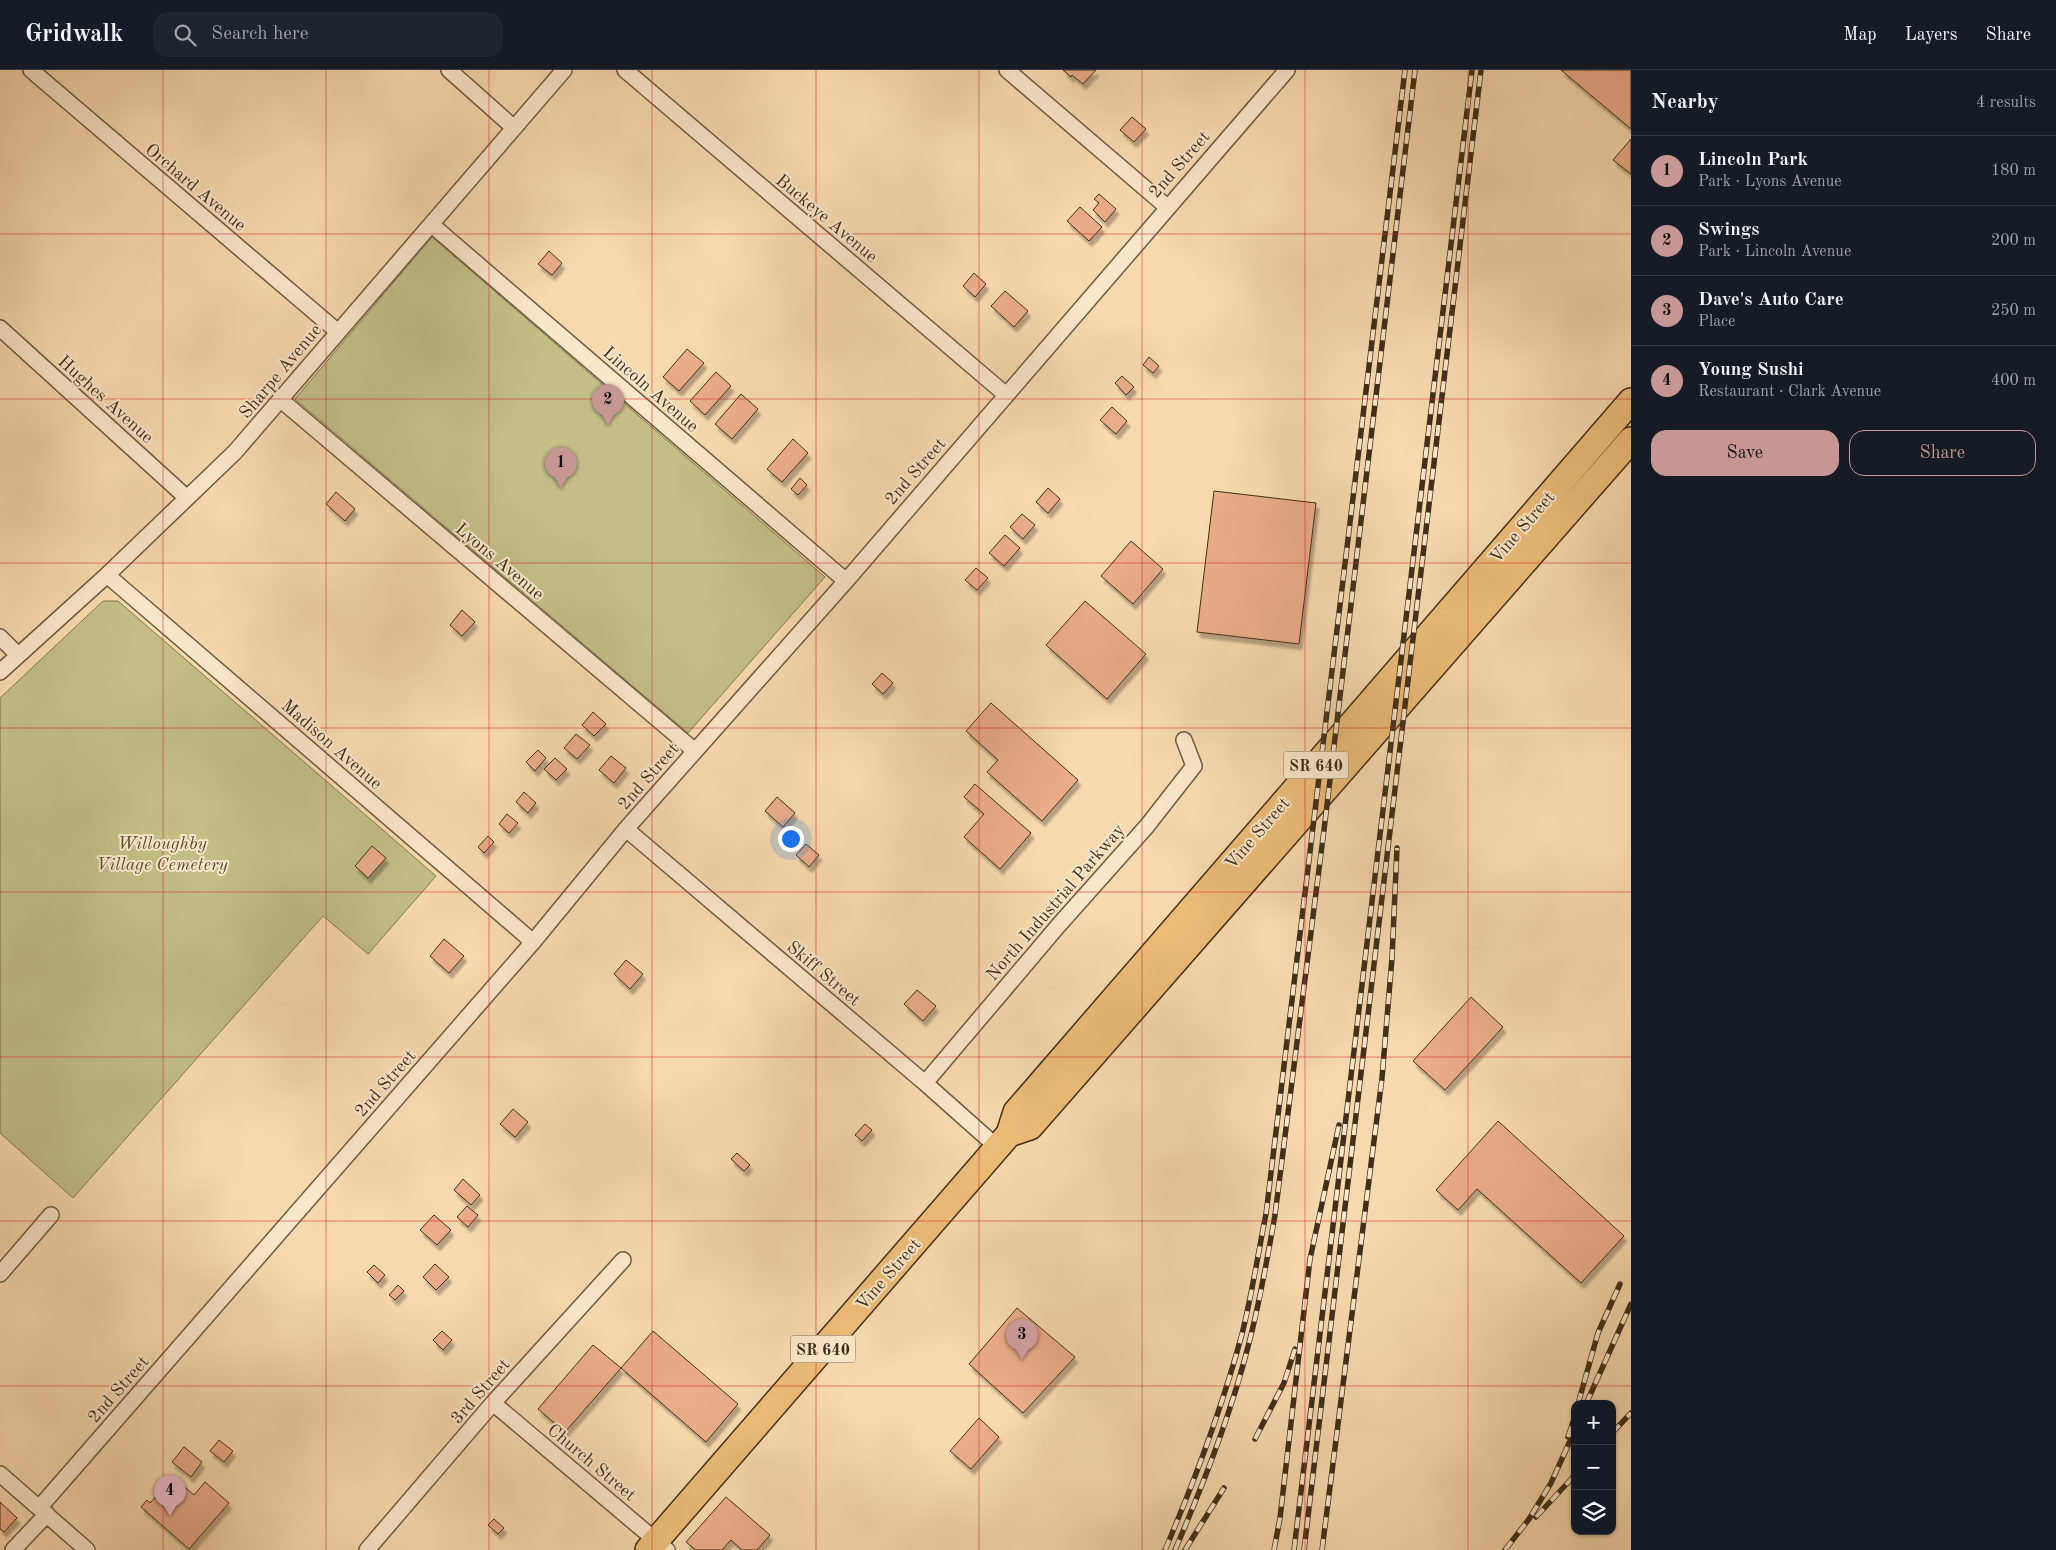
<!DOCTYPE html>
<html lang="en">
<head>
<meta charset="utf-8">
<style>
  :root { --surface:#171b24; --page:#20242c; --text:#f1f3f6; --muted:#9ea1a6; --line:#363941; --accent:#c59692 }
  body { margin:0; font-family:"Old Standard TT",serif; background:var(--page); color:var(--text) }
  .controls { position:absolute; right:15px; bottom:15px; display:grid; overflow:hidden; border-radius:10px; box-shadow:0 1px 4px #0004 }
  .controls button { width:45px; height:45px; display:grid; place-items:center; padding:0; border:0; border-bottom:1px solid var(--line); background:var(--surface); color:var(--text); font:25px sans-serif }
  .you { position:absolute; left:790px; top:768px; width:18px; height:18px; margin:-12px; border:4px solid #fff; border-radius:50%; background:#1a73e8; box-shadow:0 0 0 8px #1a73e833 }
  .badge { display:grid; place-items:center; width:32px; height:32px; border-radius:50%; background:var(--accent); color:#111; font-size:16px; font-weight:700 }
  .pin { position:absolute; translate:-50% -41px; filter:drop-shadow(0 1px 2px #0008) }
  .pin::after { content:''; position:absolute; top:26px; width:18px; height:15px; background:inherit; clip-path:polygon(0 0,100% 0,50% 100%) }
  .list { margin:0; padding:0; list-style:none }
  h2 { display:flex; justify-content:space-between; align-items:center; height:65px; margin:0; padding:0 20px; font-size:21px }
  h2 small { font-size:16px; font-weight:400; color:var(--muted) }
  .list li { display:grid; grid-template-columns:32px 1fr auto; gap:15px; align-items:center; box-sizing:border-box; height:70px; padding:0 20px; border-top:1px solid var(--line) }
  .list b { display:block; font-size:19px; white-space:nowrap }
  .list p { margin:0; font-size:16px; white-space:nowrap; color:var(--muted) }
  .list em { font-size:16px; font-style:normal; color:var(--muted) }
  .actions { display:flex; gap:10px; padding:15px 20px }
  .actions a { flex:1; padding:11px 0; border:1px solid var(--accent); border-radius:15px; text-align:center; font-size:18px; color:var(--accent) }
  .actions .main { background:var(--accent); color:#111 }
  .icon { flex:none; width:28px; height:28px; fill:none; stroke:currentColor; stroke-width:2; stroke-linecap:round; stroke-linejoin:round }
  .map { position:relative; flex:none; width:1631px; height:1480px; overflow:hidden }
  header { display:flex; align-items:center; gap:30px; box-sizing:border-box; height:70px; padding:0 25px; background:var(--surface); border-bottom:1px solid var(--line) }
  header strong { font-size:24px }
  nav { display:flex; gap:28px; margin-inline-start:auto; font-size:18px }
  .search { width:350px; height:45px; background:var(--page); display:flex; align-items:center; gap:12px; box-sizing:border-box; padding:0 18px; border-radius:15px; color:var(--muted); font-size:19px }
  main { display:flex }
  aside { flex:1; background:var(--surface) }
  .map>svg:first-child { display:block }
</style>
</head>
<body>
<header>
<strong>Gridwalk</strong>
<div class="search"><svg class="icon" aria-label="search" viewBox="0 0 24 24"><circle cx="10" cy="10" r="6"/><path d="M15 15l6 6"/></svg>Search here</div>
<nav><a>Map</a><a>Layers</a><a>Share</a></nav>
</header>
<main>
<div class="map">
<svg width="1631" height="1480" viewBox="0 0 1631 1480">
  <defs>
    <filter id="shadow"><feDropShadow dx="3" dy="5.5" stdDeviation="1" flood-color="#0004"/></filter>
  </defs>
  <rect width="100%" height="100%" fill="#f7d9ae"/>
  <filter id="stains"><feTurbulence type="fractalNoise" baseFrequency=".004" numOctaves="4"/><feColorMatrix values="0 0 0 0 .2 0 0 0 0 .09 0 0 0 0 .02 0 0 0 .5 -.17"/></filter>
  <radialGradient id="worn" r=".72"><stop offset=".6" stop-color="#630" stop-opacity="0"/><stop offset="1" stop-color="#630" stop-opacity=".3"/></radialGradient>
  <path fill="#c2be86" stroke="#817650" d="M432,167l393,340 -137,156 -393,-334z
    M103,531h15l318,275 -68,78 -45,-38 -250,282 -73,-65v-435z"/>
  <path fill="#eaac89" stroke="#402f1a" filter="url(#shadow)" d="M1063,0h33l-13,14 -11,-9 -1,2z
    M1561,0h70v59z
    M1132,47l14,12 -12,13 -14,-12z
    M1631,69v35l-18,-14z
    M1099,124l17,15 -11,13 -12,-12 6,-7 -5,-4z
    M1080,137l22,20 -13,14 -22,-20z
    M549,181l13,12 -10,12 -14,-11z
    M974,203l12,11 -11,13 -12,-11z
    M1005,221l23,20 -14,16 -23,-21z
    M687,279l17,14 -25,28 -16,-14z
    M1149,287l10,9 -6,7 -10,-8z
    M716,302l15,14 -26,29 -15,-14z
    M1122,306l12,11 -8,8 -11,-12z
    M741,324l17,15 -26,30 -17,-15z
    M1112,337l15,14 -11,13 -16,-14z
    M793,369l15,14 -26,29 -15,-13z
    M800,408l7,7 -9,10 -7,-6z
    M1048,418l12,11 -12,14 -12,-11z
    M1214,421l102,12 -17,141 -102,-12z
    M336,422l19,17 -10,12 -19,-17z
    M1022,444l13,11 -12,14 -13,-12z
    M1005,465l15,13 -16,18 -15,-13z
    M1131,471l32,28 -30,35 -32,-28z
    M976,498l12,10 -11,12 -12,-10z
    M1085,531l61,53 -39,45 -61,-54z
    M462,540l13,12 -13,14 -12,-11z
    M882,603l11,10 -10,11 -11,-10z
    M991,633l87,77 -36,41 -55,-49 11,-12 -32,-29z
    M593,642l13,12 -12,12 -12,-11z
    M576,664l14,11 -13,14 -13,-11z
    M538,680l8,8 -11,13 -9,-9z
    M611,686l15,12 -12,15 -15,-13z
    M555,688l12,11 -11,11 -12,-11z
    M975,714l56,49 -31,36 -36,-32 20,-23 -20,-17z
    M524,722l12,11 -8,10 -12,-11z
    M777,727l18,16 -12,14 -18,-16z
    M507,744l11,9 -9,10 -10,-9z
    M488,766l6,6 -10,11 -6,-6z
    M806,774l13,11 -10,12 -13,-12z
    M372,776l14,12 -18,20 -13,-12z
    M444,869l20,17 -15,17 -19,-17z
    M626,890l17,14 -13,15 -16,-15z
    M917,920l19,16 -13,15 -19,-17z
    M1471,927l32,30 -58,63 -32,-29z
    M513,1039l15,13 -13,15 -15,-13z
    M1498,1051l126,115 -43,47 -104,-94 -19,21 -22,-20z
    M865,1054l7,6 -10,11 -7,-6z
    M737,1083l13,12 -6,6 -13,-12z
    M463,1109l17,16 -9,10 -17,-15z
    M467,1136l11,9 -10,12 -11,-10z
    M434,1145l17,15 -14,15 -17,-15z
    M435,1194l14,13 -13,13 -13,-13z
    M374,1195l11,10 -7,8 -11,-11z
    M398,1215l6,6 -9,9 -6,-5z
    M1017,1238l58,49 -52,56 -54,-49z
    M442,1261l10,9 -9,10 -10,-10z
    M653,1261l85,73 -32,38 -85,-74z
    M593,1275l28,23 -56,64 -27,-23z
    M979,1348l20,19 -28,32 -21,-18z
    M219,1370l14,11 -9,11 -14,-11z
    M184,1377l18,15 -11,15 -19,-15z
    M173,1407l21,18 11,-13 24,21 -40,46 -48,-42 6,-7 3,3z
    M726,1427l44,38 -13,15h-15l-11,-10 -9,10h-26l-10,-8z
    M0,1432l17,16 -13,14 -4,-3z
    M494,1449l10,9 -6,6 -10,-9z"/>
  <g fill="none" stroke-linecap="round" stroke-linejoin="round">
    <defs>
      <path id="street" d="M31,0l307,262
        M449,0l64,57
        M625,0l380,324
        M1007,0l160,137
        M432,155l414,356
        M0,258l187,170
        M281,330l414,351
        M107,505l426,367
        M0,567l18,18
        M0,602l107,-97 128,-123 329,-382
        M626,759l299,254 72,64
        M925,1013l133,-157 89,-100 47,-60 -10,-26
        M0,1204l51,-59
        M493,1333l174,147
        M0,1404l87,76
        M39,1438l494,-566 93,-113 220,-248 441,-511
        M13,1480l34,-36
        M367,1480l126,-147 130,-143"/>
      <path id="primary" d="M1009,1064l21,-7 601,-687
        M648,1480l361,-416 7,-22 615,-711"/>
    </defs>
    <use href="#street" stroke="#6e5a3f" stroke-width="18"/>
    <use href="#primary" stroke="#402f1a" stroke-width="28"/>
    <use href="#street" stroke="#fae6ca" stroke-width="15"/>
    <use href="#primary" stroke="#ecbc77" stroke-width="25"/>
    <defs>
      <path id="rail" d="M1578,1334l20,-71 22,-49
        M1586,1334l45,-100
        M1612,1363l19,-20
        M1568,1367l7,-21
        M1255,1369l29,-56 11,-34
        M1536,1447l39,-42
        M1165,1480c30,-70 57,-142 77,-216 10,-40 16,-80 24,-120l139,-1144
        M1175,1480c30,-70 58,-141 76,-215 10,-40 17,-80 24,-120l49,-385 91,-760
        M1185,1480l39,-62
        M1274,1480l6,-32 30,-259 29,-134
        M1294,1480l178,-1480
        M1304,1480l177,-1480
        M1322,1480l60,-472 10,-120 5,-110
        M1505,1480l24,-31 22,-36 24,-53"/>
    </defs>
    <use href="#rail" stroke="#402f1a" stroke-width="5.5"/>
    <use href="#rail" stroke="#fae6ca" stroke-width="4" stroke-dasharray="11" stroke-linecap="butt"/>
  </g>
  <path fill="none" stroke="#d62828" stroke-width="1" stroke-opacity="0.55" d="M163,0v1480M326,0v1480M489,0v1480M652,0v1480M816,0v1480M979,0v1480M1142,0v1480M1305,0v1480M1468,0v1480M0,164h1631M0,329h1631M0,493h1631M0,658h1631M0,822h1631M0,987h1631M0,1151h1631M0,1316h1631"/>
  <g text-anchor="middle" stroke-width="4" stroke-linejoin="round" paint-order="stroke">
    <g fill="#fae6ca" stroke="#78664f" stroke-width="1">
      <rect x="1283.5" y="681.5" width="65" height="27" rx="4"/>
      <rect x="790.5" y="1265.5" width="65" height="27" rx="4"/>
    </g>
    <g font-size="16" font-weight="bold" fill="#402f1a">
      <text x="1316" y="701">SR 640</text>
      <text x="823" y="1285">SR 640</text>
    </g>
    <g font-size="18" fill="#402f1a" stroke="#fae6ca">
      <text transform="translate(1179 94) rotate(-49)" y="6">2nd Street</text>
      <text transform="translate(196 117) rotate(40)" y="6">Orchard Avenue</text>
      <text transform="translate(827 148) rotate(40)" y="6">Buckeye Avenue</text>
      <text transform="translate(280 301) rotate(-50)" y="6">Sharpe Avenue</text>
      <text transform="translate(651 319) rotate(41)" y="6">Lincoln Avenue</text>
      <text transform="translate(106 329) rotate(42)" y="6">Hughes Avenue</text>
      <text transform="translate(915 401) rotate(-49)" y="6">2nd Street</text>
      <text transform="translate(1522 457) rotate(-49)" y="6">Vine Street</text>
      <text transform="translate(500 491) rotate(40)" y="6">Lyons Avenue</text>
      <text transform="translate(332 674) rotate(41)" y="6">Madison Avenue</text>
      <text transform="translate(648 706) rotate(-49)" y="6">2nd Street</text>
      <text transform="translate(1257 763) rotate(-49)" y="6">Vine Street</text>
      <text transform="translate(1055 832) rotate(-49)" y="6">North Industrial Parkway</text>
      <text transform="translate(824 903) rotate(40)" y="6">Skiff Street</text>
      <text transform="translate(385 1013) rotate(-49)" y="6">2nd Street</text>
      <text transform="translate(888 1204) rotate(-49)" y="6">Vine Street</text>
      <text transform="translate(118 1319) rotate(-49)" y="6">2nd Street</text>
      <text transform="translate(480 1321) rotate(-49)" y="6">3rd Street</text>
      <text transform="translate(592 1392) rotate(40)" y="6">Church Street</text>
    </g>
    <g font-size="18" font-style="italic" fill="#5a4c30" stroke="#fae6ca">
      <text x="162" y="779">Willoughby<tspan x="162" dy="21">Village Cemetery</tspan></text>
    </g>
  </g>
  <rect width="100%" height="100%" filter="url(#stains)"/>
  <rect width="100%" height="100%" fill="url(#worn)"/>
</svg>
<div class="controls">
<button>+</button>
<button>−</button>
<button><svg class="icon" aria-label="layers" viewBox="0 0 24 24"><path d="M12 4l9 5-9 5-9-5zM3 14l9 5 9-5"/></svg></button>
</div>
<div class="you"></div>
<div class="pin badge" style="left:561px;top:418px">1</div>
<div class="pin badge" style="left:608px;top:355px">2</div>
<div class="pin badge" style="left:1022px;top:1290px">3</div>
<div class="pin badge" style="left:170px;top:1446px">4</div>
</div>
<aside>
<h2>Nearby<small>4 results</small></h2>
<ul class="list">
<li><span class="badge">1</span><div><b>Lincoln Park</b><p>Park · Lyons Avenue</p></div><em>180 m</em></li>
<li><span class="badge">2</span><div><b>Swings</b><p>Park · Lincoln Avenue</p></div><em>200 m</em></li>
<li><span class="badge">3</span><div><b>Dave's Auto Care</b><p>Place</p></div><em>250 m</em></li>
<li><span class="badge">4</span><div><b>Young Sushi</b><p>Restaurant · Clark Avenue</p></div><em>400 m</em></li>
</ul>
<div class="actions"><a class="main">Save</a><a>Share</a></div>
</aside>
</main>
</body>
</html>
